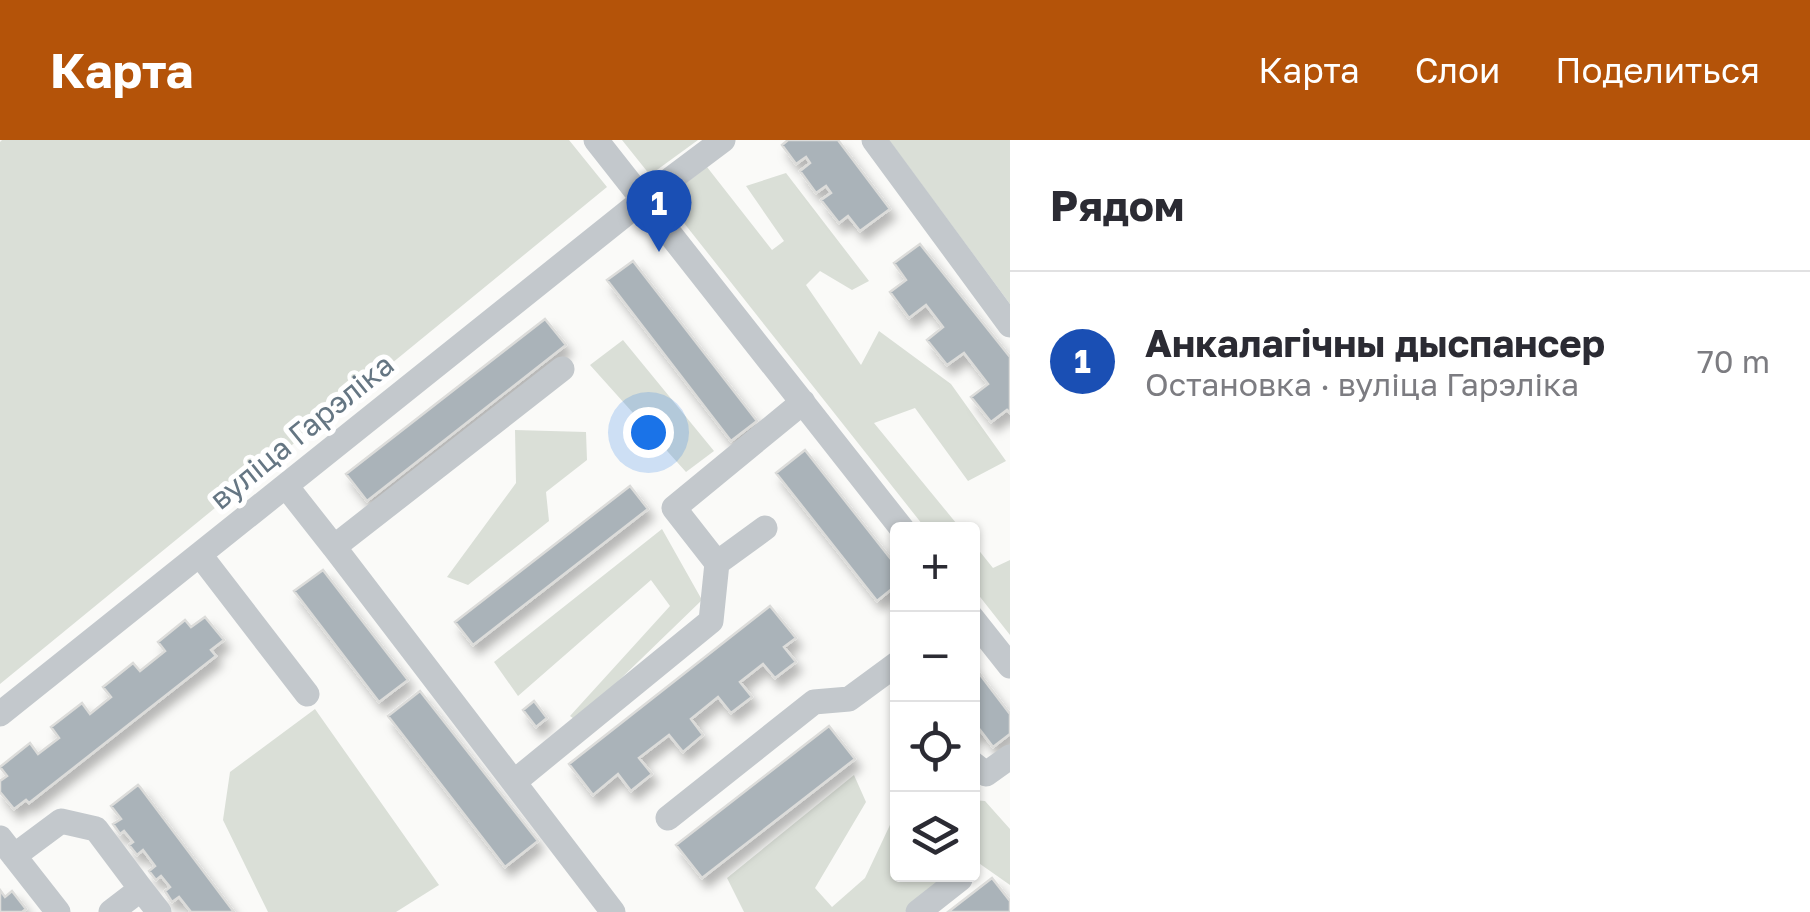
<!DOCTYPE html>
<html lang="ru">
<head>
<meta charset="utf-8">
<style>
  :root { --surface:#fff; --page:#f7f7f7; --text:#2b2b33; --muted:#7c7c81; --line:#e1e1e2; --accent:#b45309 }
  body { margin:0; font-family:"Golos Text",sans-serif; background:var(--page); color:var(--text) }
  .controls { position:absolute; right:30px; bottom:30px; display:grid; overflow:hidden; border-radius:10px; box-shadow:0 2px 8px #0004 }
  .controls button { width:90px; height:90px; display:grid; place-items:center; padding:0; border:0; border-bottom:2px solid var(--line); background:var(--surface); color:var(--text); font:50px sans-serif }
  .you { position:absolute; left:648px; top:292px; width:35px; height:35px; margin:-25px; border:8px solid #fff; border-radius:50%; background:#1a73e8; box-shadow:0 0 0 15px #1a73e833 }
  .badge { display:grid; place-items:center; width:65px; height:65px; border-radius:50%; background:var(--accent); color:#fff; font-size:32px; font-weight:700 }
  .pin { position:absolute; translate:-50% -82px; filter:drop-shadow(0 2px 5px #0008) }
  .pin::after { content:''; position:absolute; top:52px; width:35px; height:30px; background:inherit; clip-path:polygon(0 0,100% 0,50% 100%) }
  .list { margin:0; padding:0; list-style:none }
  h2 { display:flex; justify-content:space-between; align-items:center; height:130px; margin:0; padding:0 40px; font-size:42px }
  h2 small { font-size:32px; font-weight:400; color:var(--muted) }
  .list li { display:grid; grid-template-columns:65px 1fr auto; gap:30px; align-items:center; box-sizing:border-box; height:180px; padding:0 40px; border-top:2px solid var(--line) }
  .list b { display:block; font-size:38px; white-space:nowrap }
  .list p { margin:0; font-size:32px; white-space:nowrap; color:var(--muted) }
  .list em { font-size:32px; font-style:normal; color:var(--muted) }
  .icon { flex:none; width:55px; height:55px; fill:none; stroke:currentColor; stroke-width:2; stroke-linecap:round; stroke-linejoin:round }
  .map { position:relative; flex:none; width:1010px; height:772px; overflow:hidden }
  header { display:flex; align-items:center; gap:60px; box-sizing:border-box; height:140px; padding:0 50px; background:var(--accent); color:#fff }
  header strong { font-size:48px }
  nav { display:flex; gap:55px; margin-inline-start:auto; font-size:35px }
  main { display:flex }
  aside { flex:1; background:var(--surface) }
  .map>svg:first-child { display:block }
</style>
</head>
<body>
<header>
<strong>Карта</strong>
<nav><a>Карта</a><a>Слои</a><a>Поделиться</a></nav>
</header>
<main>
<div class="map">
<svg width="1010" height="772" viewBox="0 0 1010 772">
  <defs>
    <filter id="shadow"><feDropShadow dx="5.5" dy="9" stdDeviation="5" flood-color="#0004"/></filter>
  </defs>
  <rect width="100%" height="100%" fill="#fafaf8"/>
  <path fill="#dadfd7" d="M2,0h567l38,47 -607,497v-542z
    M622,0h76l-48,35z
    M889,0h121v164z
    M707,27l65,83 12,-9 -38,-55 40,-13 83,108 -17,9 -32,-19 -14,14 55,80 18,-34 72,53 55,77 -38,20 -53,-73 -41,15 87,106h-35l-261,-330z
    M623,200l91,111 -28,21 -96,-107z
    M515,290l71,2 1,28 -41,32 3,29 -81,64 -21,-8 69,-94z
    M662,389l40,71 -125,121 -7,-5 100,-110 -19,-26 -133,116 -24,-34z
    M973,403l20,25 17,-8v75l-37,-47z
    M315,569l124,176 -43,27h-128l-45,-92 7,-48z
    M854,635l12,27 -51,86 17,19 33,-29 32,-68 1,64 55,1 -48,37h-161l-17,-34z
    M973,660l12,1 25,28v56l-37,-26z"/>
  <path fill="#aab3b9" stroke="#dcdcda" stroke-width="2.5" filter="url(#shadow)" d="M788,0h50l52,69 -30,22 -12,-15 -9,7 -18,-23 10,-7 -5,-7 -10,7 -16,-22 10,-8 -4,-6 -10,7 -14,-19z
    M920,104l90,113v56l-3,-3 -16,12 -20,-25 17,-13 -24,-31 -17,12 -20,-25 16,-13 -17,-22 -17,13 -19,-26 16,-12 -12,-17z
    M633,121l124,160 -26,20 -124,-161z
    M545,179l21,26 -199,156 -21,-27z
    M805,310l93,118v16l-21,17 -101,-128z
    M630,346l18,23 -175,136 -18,-23z
    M323,430l85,110 -29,22 -85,-111z
    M770,466l26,32 -12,9 12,15 -21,16 -12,-14 -23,18 12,15 -21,16 -13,-16 -27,22 12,16 -20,17 -14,-17 -30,23 13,16 -21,17 -13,-17 -25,21 -24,-31z
    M205,477l19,23 -13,10 5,6 -187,147 -3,-3 -12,9 -14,-17v-11l7,-5 -7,-9 30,-24 8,11 21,-16 -8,-11 31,-24 8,11 21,-17 -8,-10 30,-24 7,8 25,-20 -7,-9 27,-22 6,7z
    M972,524l38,50v20l-17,13 -13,-17 -8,5z
    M420,551l118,150 -33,26 -117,-151z
    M534,561l13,17 -11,9 -13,-17z
    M829,586l26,33 -153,119 -26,-33z
    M138,645l2,2 94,125h-43l-12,-15 -7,5 -7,-11 5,-4 -9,-11 -5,4 -7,-9 6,-5 -12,-16 -6,5 -8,-10 4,-3 -9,-11 -4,3 -7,-10 8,-5 -10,-13z
    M992,738l18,23v11h-62z
    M0,750l5,7 7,-6 14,18 -4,3h-22z"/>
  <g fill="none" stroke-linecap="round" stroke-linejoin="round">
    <path stroke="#c3c8cc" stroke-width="25" d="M596,0l307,390
      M874,0l136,185
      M562,229l-228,178 279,365
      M286,346l48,61
      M765,388l-48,35 -43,-55 129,-106
      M200,415l107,139
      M972,478l38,48
      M0,574l643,-514 80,-60
      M972,623l14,11 24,-17
      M514,642l197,-161 6,-58
      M668,678l146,-116 35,-3 49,-36
      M0,698l58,74
      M14,716l47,-35 35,8 45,60
      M111,772l30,-23 18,23
      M918,772l42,-33"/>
  </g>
  <g text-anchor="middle" stroke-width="10" stroke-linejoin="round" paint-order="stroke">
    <g font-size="30" fill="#657683" stroke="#fff">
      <text transform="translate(302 292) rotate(-39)" y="10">вуліца Гарэліка</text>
    </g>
  </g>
</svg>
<div class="controls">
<button>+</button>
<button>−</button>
<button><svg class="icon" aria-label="locate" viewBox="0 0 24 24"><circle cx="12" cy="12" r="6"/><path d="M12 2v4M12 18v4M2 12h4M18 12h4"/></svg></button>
<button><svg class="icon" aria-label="layers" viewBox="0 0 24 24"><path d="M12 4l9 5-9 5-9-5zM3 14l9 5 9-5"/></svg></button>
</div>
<div class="you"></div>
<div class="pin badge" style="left:659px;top:112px;background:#1a4fb4">1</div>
</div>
<aside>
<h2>Рядом<small></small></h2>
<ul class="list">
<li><span class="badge" style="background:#1a4fb4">1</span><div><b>Анкалагічны дыспансер</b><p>Остановка · вуліца Гарэліка</p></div><em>70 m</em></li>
</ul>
</aside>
</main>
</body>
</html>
